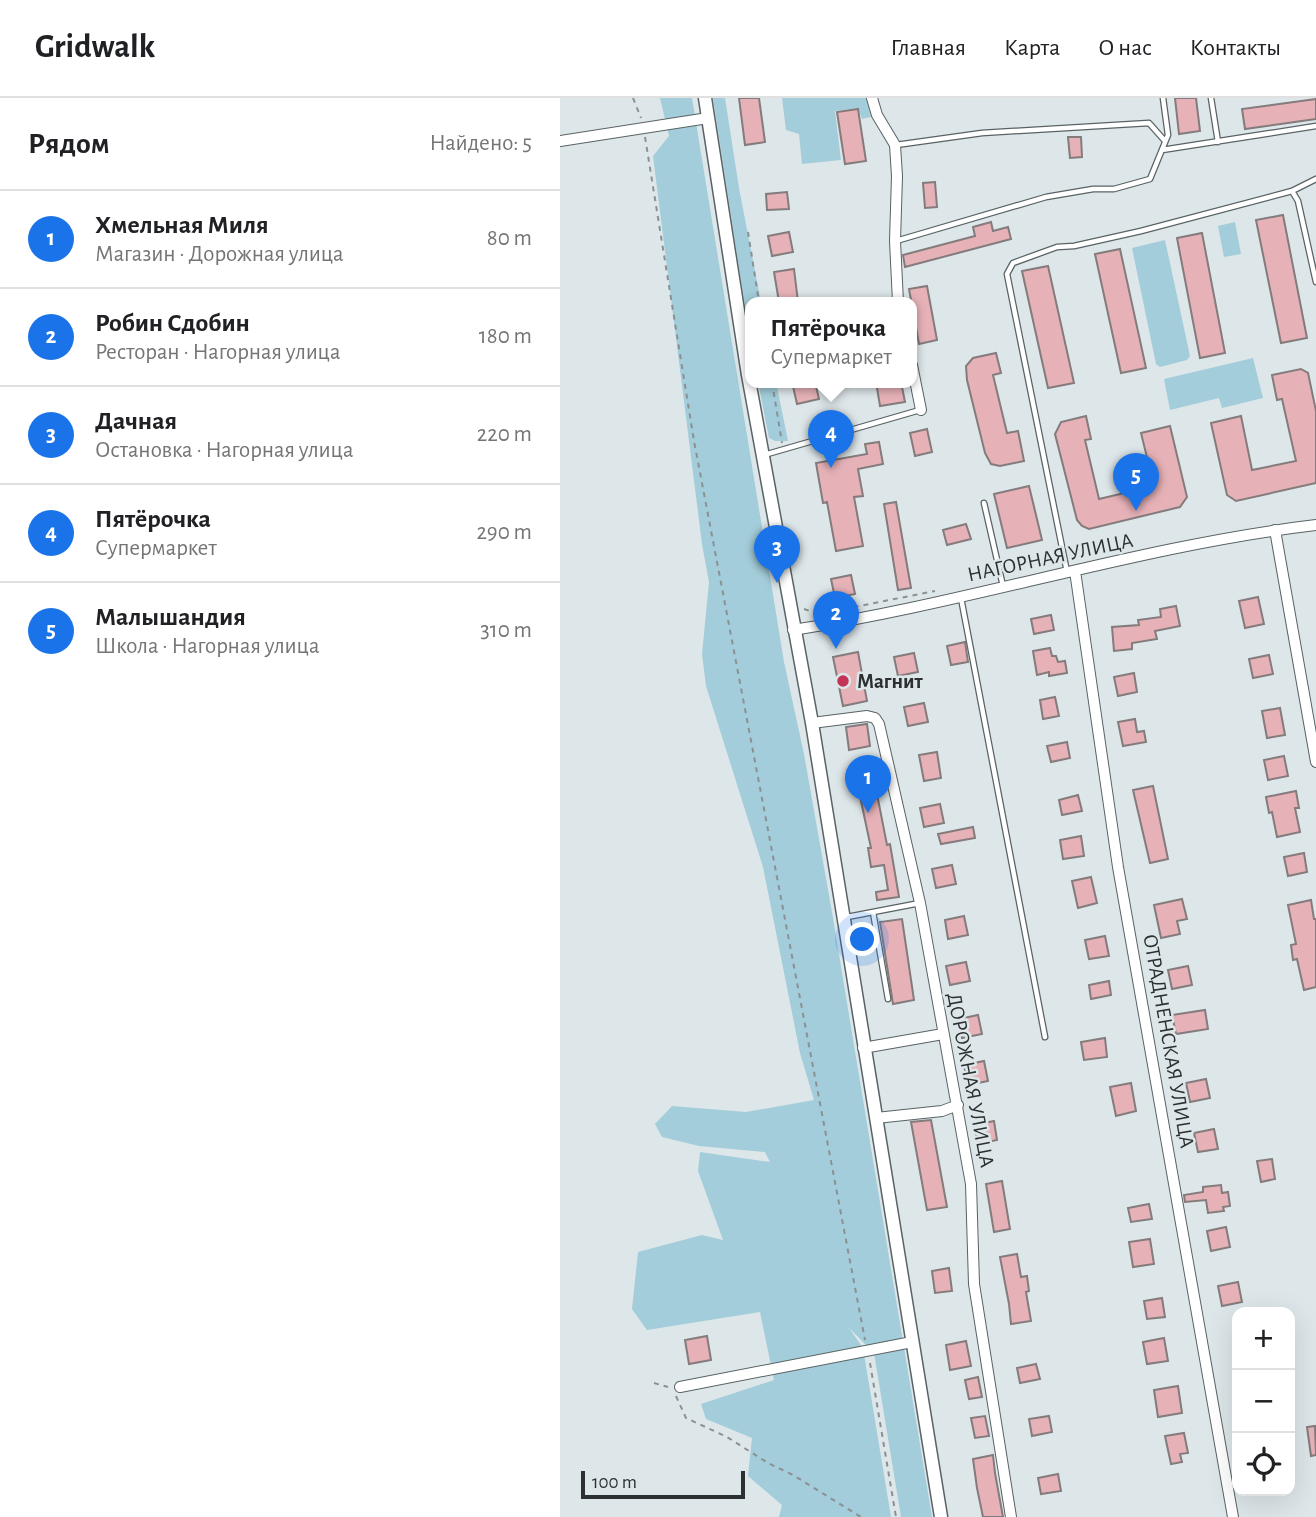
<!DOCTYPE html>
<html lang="ru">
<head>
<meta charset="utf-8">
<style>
  :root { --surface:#fff; --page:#f6f6f6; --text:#202124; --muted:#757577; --line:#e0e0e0; --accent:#1a73e8 }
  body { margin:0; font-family:"Alegreya Sans",sans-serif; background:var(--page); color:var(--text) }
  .controls { position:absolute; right:21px; bottom:21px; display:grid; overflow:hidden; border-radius:14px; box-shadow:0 7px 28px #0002 }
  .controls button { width:63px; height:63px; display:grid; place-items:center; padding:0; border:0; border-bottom:2px solid var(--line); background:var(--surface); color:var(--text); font:35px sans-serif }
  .scale { position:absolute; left:21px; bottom:18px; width:164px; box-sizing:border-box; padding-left:7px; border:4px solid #2c3031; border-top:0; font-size:19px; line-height:24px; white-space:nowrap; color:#2c3031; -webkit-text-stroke:5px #dde6e9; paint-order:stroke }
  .you { position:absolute; left:303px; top:842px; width:24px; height:24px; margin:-18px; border:5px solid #fff; border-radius:50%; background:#1a73e8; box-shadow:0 0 0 10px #1a73e833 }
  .badge { display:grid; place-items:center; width:46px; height:46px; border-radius:50%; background:var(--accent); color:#fff; font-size:23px; font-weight:700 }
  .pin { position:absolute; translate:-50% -58px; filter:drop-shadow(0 2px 4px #0008) }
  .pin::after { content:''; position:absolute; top:37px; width:24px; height:21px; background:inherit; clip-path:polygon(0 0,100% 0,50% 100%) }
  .popup { position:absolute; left:185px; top:199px; width:172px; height:91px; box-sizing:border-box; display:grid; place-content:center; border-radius:14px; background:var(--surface); filter:drop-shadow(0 2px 5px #0005); font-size:23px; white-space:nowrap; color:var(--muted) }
  .popup b { font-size:26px; color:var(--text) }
  .popup::after { content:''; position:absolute; left:50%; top:100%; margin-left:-14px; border:14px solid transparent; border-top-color:var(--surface) }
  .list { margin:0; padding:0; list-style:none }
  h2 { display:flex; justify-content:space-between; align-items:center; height:91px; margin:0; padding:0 28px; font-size:30px }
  h2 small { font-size:23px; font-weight:400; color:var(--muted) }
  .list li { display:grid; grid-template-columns:46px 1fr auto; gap:21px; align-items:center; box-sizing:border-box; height:98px; padding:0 28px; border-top:2px solid var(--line) }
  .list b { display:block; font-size:26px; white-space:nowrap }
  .list p { margin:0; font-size:23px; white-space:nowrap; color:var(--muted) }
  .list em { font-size:23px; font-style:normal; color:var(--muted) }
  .icon { flex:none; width:38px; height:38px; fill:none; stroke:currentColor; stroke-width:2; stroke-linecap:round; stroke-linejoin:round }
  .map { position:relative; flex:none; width:756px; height:1419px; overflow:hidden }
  header { display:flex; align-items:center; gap:42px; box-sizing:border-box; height:98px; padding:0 35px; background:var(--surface); border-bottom:2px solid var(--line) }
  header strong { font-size:33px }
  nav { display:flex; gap:38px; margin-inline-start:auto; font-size:24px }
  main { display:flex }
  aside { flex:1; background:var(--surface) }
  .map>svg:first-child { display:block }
</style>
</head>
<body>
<header>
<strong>Gridwalk</strong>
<nav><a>Главная</a><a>Карта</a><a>О нас</a><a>Контакты</a></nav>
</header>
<main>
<aside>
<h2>Рядом<small>Найдено: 5</small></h2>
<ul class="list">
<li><span class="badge">1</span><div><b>Хмельная Миля</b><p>Магазин · Дорожная улица</p></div><em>80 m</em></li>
<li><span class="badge">2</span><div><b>Робин Сдобин</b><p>Ресторан · Нагорная улица</p></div><em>180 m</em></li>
<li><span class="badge">3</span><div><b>Дачная</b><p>Остановка · Нагорная улица</p></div><em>220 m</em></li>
<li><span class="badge">4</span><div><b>Пятёрочка</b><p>Супермаркет</p></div><em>290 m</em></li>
<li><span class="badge">5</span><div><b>Малышандия</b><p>Школа · Нагорная улица</p></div><em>310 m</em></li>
</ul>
</aside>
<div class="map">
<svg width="756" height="1419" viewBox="0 0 756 1419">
  <rect width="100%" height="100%" fill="#dde6e9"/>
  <path fill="#a3cdda" d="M100,0h32l92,564 20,92 29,164 99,599h-31l-27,-164 -25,-25 14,20 28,169h-112l3,-12 -34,-29 4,-38 -46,-19 -5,-15 73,-24 -14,-68 -113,18 -15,-21 6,-57 64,-17 21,5 -25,-69 2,-19 70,10 -5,-10 -66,-6 -37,-9 -7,-13 17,-18 74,6 68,-12 -14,-47 -37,-186 -57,-181 -4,-32 7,-72 -7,-38 -49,-388 16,-20z
    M153,0h12l14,90 22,114h-11v37z
    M222,0h85l4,19 -9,2 -4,-11 -23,3 6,49 -39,4 -3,-30 -13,-4z
    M675,124l6,32 -17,3 -6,-31z
    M605,142l25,116 -3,4 -27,7 -4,-3 -24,-116z
    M693,260l10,40 -41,10 -3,-10 -49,12 -6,-31z
    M198,284h18l12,59h-13l-6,-3z"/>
  <path fill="#e6b2b8" stroke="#847b7c" stroke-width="2" d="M179,0h20l6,44 -20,3z
    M615,0h21l4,33 -21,3z
    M756,1v20l-71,10 -3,-20z
    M298,11l8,52 -21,3 -8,-52z
    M508,39h13l1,20 -12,1z
    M375,84l2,25 -12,1 -2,-25z
    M227,94l2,17 -22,1 -1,-16z
    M723,117l24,123 -26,5 -25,-123z
    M431,124l2,9 15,-4 3,12 -106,28 -2,-12 72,-19 -2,-9z
    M229,134l4,20 -21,4 -4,-20z
    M642,135l23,120 -25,5 -23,-120z
    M560,151l26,119 -25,5 -26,-119z
    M488,168l26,117 -26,5 -26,-117z
    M234,171l4,33h-19l-5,-30z
    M367,188l10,54 -18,4 -10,-55z
    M436,255l5,20 -8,2 14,58 11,-2 6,30 -24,5 -9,-2 -6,-11 -18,-73 -1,-14 7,-8z
    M741,271l7,4 8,38v72l-80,18 -9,-6 -16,-72 30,-7 11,54 44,-9 -14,-62 -5,1 -5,-25z
    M232,284h23l4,17 -22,5z
    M316,284h25l4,20 -25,4z
    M526,318l5,23 -6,1 14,59 55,-13 -13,-53 29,-7 17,71 -7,10 -91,22 -7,-3 -5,-6 -22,-86 6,-12z
    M367,331l5,23 -17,4 -5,-23z
    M319,344l4,22 -25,5 5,27 -9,1 9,49 -27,5 -9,-49 -4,1 -7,-40 51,-9 -2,-10z
    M469,388l13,54 -35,8 -13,-54z
    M336,404l15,86 -13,2 -14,-86z
    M406,426l5,15 -24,6 -4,-15z
    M291,477l4,19 -20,4 -4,-19z
    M698,499l6,27 -19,4 -6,-27z
    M616,508l4,20 -25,5 2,8 -25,4v6l-18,2 -2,-24 27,-2 -1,-5 23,-3 -1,-8z
    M491,517l3,15 -20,4 -3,-15z
    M405,544l3,20 -17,3 -4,-19z
    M490,550l2,8h4l2,6 7,-1 2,12 -18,3v-4l-12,3 -4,-24z
    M298,554l9,49 -24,5 -10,-49z
    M354,555l4,19 -20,4 -4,-19z
    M709,557l4,19 -20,4 -4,-19z
    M574,575l3,19 -19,4 -4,-19z
    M495,599l4,19 -16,3 -3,-19z
    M364,605l4,19 -20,4 -4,-19z
    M720,610l5,27 -18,3 -5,-27z
    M575,621l2,13 7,-1 2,11 -23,4 -5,-24z
    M307,626l3,22 -21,4 -3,-23z
    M507,644l3,16 -19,4 -4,-16z
    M377,654l4,26 -17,3 -5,-26z
    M724,658l4,20 -20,4 -4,-20z
    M315,686l12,61 3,-1 9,53 -22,3 -1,-8 12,-2 -4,-25 -13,2 -3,-19h3l-13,-61z
    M593,688l15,73 -18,4 -17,-73z
    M736,693l3,17h-4l5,24 -23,5 -5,-25 -3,1 -3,-16z
    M518,697l4,16 -20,4 -3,-15z
    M380,706l4,19 -20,4 -4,-19z
    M413,729l2,11 -34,6 -3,-10z
    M521,738l3,20 -21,3 -3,-19z
    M744,755l3,19 -19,4 -4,-19z
    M392,767l4,19 -20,4 -4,-19z
    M531,779l6,26 -19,5 -6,-27z
    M622,801l5,20 -10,2 3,13 -19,4 -7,-33z
    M751,802l3,19h2v68l-12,3 -7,-31 -4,1 -2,-15 5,-1 -8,-39z
    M404,818l4,19 -20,4 -3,-19z
    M342,821l12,81 -21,4 -13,-82z
    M545,838l4,20 -20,3 -4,-19z
    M406,864l4,19 -20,4 -4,-19z
    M628,868l4,19 -20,4 -4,-19z
    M549,883l2,14 -20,4 -2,-14z
    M645,912l3,19 -32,5 -4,-19z
    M418,917l4,19 -20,4 -3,-19z
    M545,940l2,19 -23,3 -3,-18z
    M424,963l4,20 -20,4 -4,-20z
    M646,981l4,19 -20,4 -4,-19z
    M571,985l5,28 -20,5 -6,-29z
    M371,1022l16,87 -20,3 -16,-88z
    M434,1023l3,19 -19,4 -4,-19z
    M654,1031l4,20 -20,3 -4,-19z
    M712,1061l3,20 -14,3 -4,-21z
    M442,1083l8,48 -16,3 -8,-48z
    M661,1087l1,8 6,-1 2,14 -7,1 1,4 -16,2 -2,-13 -21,2 -1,-7 19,-3v-5z
    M589,1106l3,15 -21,3 -3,-14z
    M666,1129l4,20 -19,4 -4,-20z
    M590,1141l4,25 -21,3 -4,-25z
    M457,1156l4,23 6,-1 2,15 -3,1 5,29 -20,3 -2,-20 -9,-47z
    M389,1170l3,23 -17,2 -3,-22z
    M678,1184l4,20 -20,4 -4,-20z
    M602,1200l3,19 -18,2 -3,-18z
    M147,1238l4,24 -22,4 -4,-24z
    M604,1240l4,23 -21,3 -4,-22z
    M406,1243l5,25 -21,4 -4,-25z
    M476,1266l4,15 -20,4 -3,-15z
    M418,1279l4,20 -13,2 -4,-19z
    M618,1288l4,27 -24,4 -4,-27z
    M425,1318l4,20 -14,2 -4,-20z
    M489,1318l3,16 -20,4 -3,-17z
    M755,1328l1,29 -5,1 -4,-29z
    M624,1335l4,20 -8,1 2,8 -11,2 -6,-28z
    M433,1357l2,18 8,44h-20l-6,-29 -4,-29z
    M498,1376l3,17 -20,3 -3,-16z"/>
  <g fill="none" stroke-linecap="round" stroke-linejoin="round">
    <defs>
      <path id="service" d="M651,0l7,44
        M336,47l86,-12 167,-10 16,18
        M602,52l154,-24
        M732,93l6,10 18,81
        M336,143l150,-44 47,-8h21l36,-10 18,-44 -5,-37
        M204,357l156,-45
        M424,405l19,83
        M507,474l-60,-298 6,-11 44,-16 17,-1 67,-15 151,-40 24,-12
        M401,500l84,439
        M313,814l15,87
        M287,819l73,-14"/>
      <path id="minor" d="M312,0l5,17 18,30 2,31 -2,65 3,61
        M0,43l148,-23
        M352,267l9,45
        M715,432l41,232
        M515,473l43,296 115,650
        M233,532c176,-27 346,-84 523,-105
        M252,625l55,-7 8,2 4,6 41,179 51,281 3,100 37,233
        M303,950l80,-14
        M316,1020l66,-7 16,-6
        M120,1289l232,-45"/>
      <path id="tertiary" d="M145,0l43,277 64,348 129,794"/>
    </defs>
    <use href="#service" stroke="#596264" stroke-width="7"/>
    <use href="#minor" stroke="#596264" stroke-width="12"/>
    <use href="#tertiary" stroke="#596264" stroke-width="15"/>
    <path stroke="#8a9193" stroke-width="2" stroke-dasharray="5 5" stroke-linecap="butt" d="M73,0l8,20
      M85,39l49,304 171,899
      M188,134l11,70
      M212,284l10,61
      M244,511l14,5
      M274,513l101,-20
      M310,1265l26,154
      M94,1285l14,4
      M116,1298l10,22 41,19 41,26 25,12 68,42"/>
    <use href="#service" stroke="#fff" stroke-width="4.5"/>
    <use href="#minor" stroke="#fff" stroke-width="10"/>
    <use href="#tertiary" stroke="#fff" stroke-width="12"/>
  </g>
  <circle fill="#c43458" stroke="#dde6e9" stroke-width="2.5" cx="283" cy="583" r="7"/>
  <g text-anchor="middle" stroke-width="5" stroke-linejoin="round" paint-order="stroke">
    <g font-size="21" fill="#2c3031" stroke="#dde6e9">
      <text transform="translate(490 459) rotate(-12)" y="7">НАГОРНАЯ УЛИЦА</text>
      <text transform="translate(609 943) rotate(80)" y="7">ОТРАДНЕНСКАЯ УЛИЦА</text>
      <text transform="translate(411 982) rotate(79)" y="7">ДОРОЖНАЯ УЛИЦА</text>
    </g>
    <g font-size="21" font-weight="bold" fill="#2c3031" stroke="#dde6e9" text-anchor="start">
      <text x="297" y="590">Магнит</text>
    </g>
  </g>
</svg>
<div class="controls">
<button>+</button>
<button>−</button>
<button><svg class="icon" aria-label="locate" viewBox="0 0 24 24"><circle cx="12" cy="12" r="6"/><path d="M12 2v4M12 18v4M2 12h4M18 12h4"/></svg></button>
</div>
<div class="scale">100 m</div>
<div class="you"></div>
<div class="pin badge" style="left:308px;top:715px">1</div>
<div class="pin badge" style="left:276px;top:551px">2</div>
<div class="pin badge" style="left:217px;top:485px">3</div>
<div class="pin badge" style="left:271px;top:370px">4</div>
<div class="popup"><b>Пятёрочка</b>Супермаркет</div>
<div class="pin badge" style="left:576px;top:413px">5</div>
</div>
</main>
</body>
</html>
